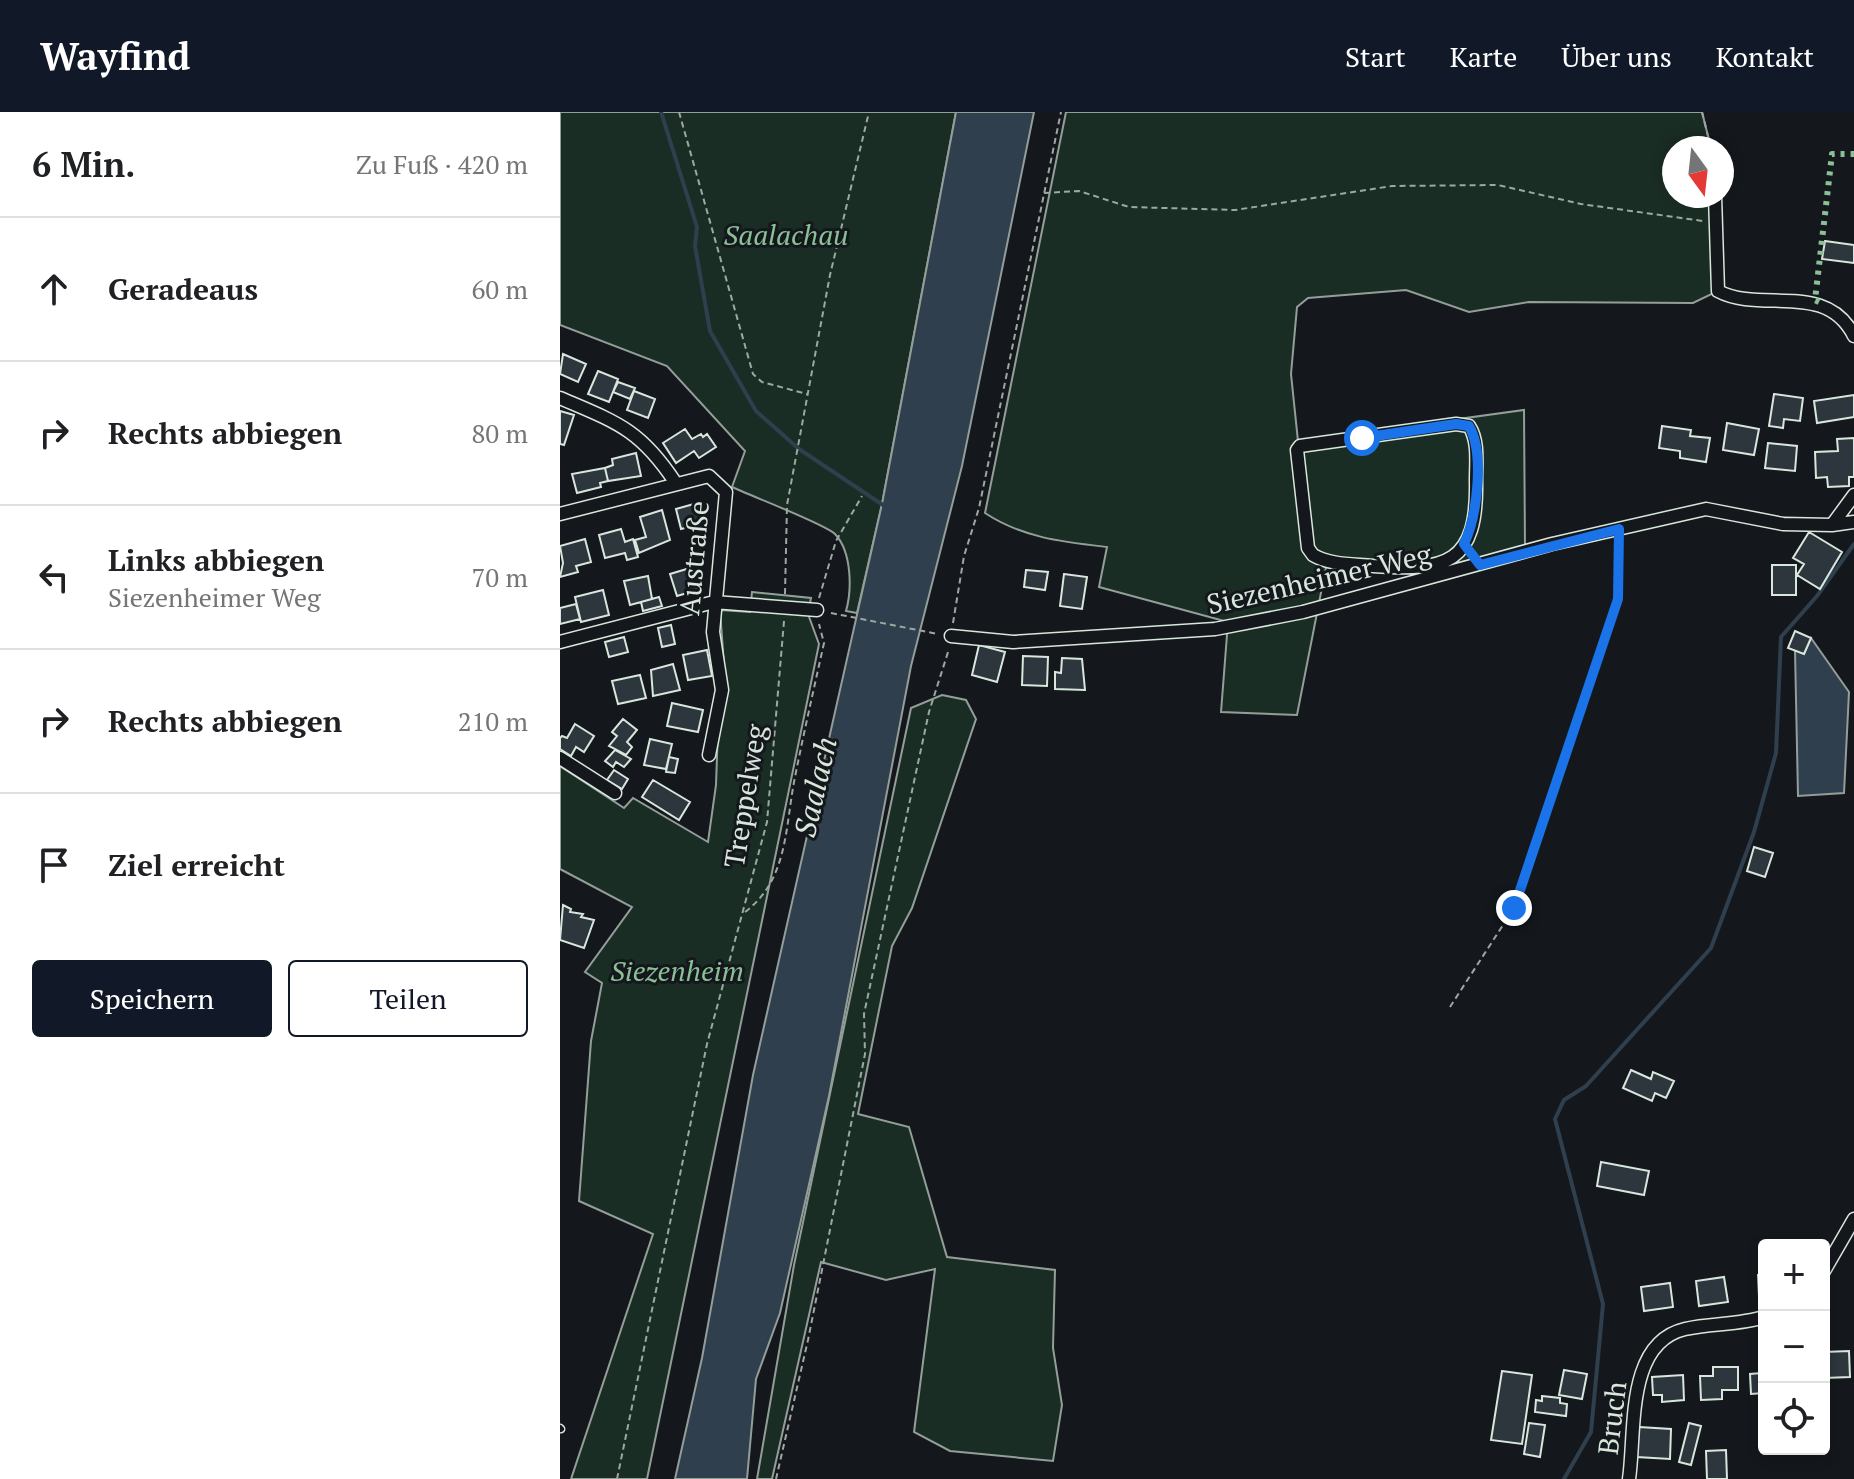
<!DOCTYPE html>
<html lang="de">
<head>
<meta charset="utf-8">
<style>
  :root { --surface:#fff; --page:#f2f2f2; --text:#202124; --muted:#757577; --line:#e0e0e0; --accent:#111827 }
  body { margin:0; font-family:"PT Serif",serif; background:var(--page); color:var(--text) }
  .controls { position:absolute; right:24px; bottom:24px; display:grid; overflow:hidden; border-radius:8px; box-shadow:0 4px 12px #0003 }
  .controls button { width:72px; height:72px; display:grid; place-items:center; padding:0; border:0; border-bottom:2px solid var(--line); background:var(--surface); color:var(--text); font:40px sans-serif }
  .compass { position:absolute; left:1102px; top:24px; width:72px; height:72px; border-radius:50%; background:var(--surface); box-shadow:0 4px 12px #0003; rotate:165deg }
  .stop { position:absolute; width:24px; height:24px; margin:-18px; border:6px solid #1a73e8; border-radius:50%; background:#fff }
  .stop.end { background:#1a73e8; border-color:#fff; box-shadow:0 2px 8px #0008 }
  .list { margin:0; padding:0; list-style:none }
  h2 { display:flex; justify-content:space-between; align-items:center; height:104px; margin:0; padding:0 32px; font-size:34px }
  h2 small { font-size:26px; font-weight:400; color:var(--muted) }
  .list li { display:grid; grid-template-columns:52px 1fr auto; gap:24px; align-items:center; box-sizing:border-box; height:144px; padding:0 32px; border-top:2px solid var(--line) }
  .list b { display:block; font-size:30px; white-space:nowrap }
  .list p { margin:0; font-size:26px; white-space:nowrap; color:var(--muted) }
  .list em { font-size:26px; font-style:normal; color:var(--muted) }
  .actions { display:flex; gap:16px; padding:24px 32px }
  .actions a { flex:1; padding:18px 0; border:2px solid var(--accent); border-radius:8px; text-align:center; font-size:28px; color:var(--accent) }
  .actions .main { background:var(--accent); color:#fff }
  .icon { flex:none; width:44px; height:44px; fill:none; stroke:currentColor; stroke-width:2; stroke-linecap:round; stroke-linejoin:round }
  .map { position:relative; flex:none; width:1294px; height:1367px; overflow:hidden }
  header { display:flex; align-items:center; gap:48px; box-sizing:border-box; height:112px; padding:0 40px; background:var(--accent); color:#fff }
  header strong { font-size:38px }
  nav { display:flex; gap:44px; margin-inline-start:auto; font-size:28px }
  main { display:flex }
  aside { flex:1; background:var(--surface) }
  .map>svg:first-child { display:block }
</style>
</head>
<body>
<header>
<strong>Wayfind</strong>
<nav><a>Start</a><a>Karte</a><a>Über uns</a><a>Kontakt</a></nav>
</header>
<main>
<aside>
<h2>6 Min.<small>Zu Fuß · 420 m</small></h2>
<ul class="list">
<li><svg class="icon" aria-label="ahead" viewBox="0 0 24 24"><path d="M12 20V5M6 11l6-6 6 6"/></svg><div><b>Geradeaus</b></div><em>60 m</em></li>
<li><svg class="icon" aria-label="right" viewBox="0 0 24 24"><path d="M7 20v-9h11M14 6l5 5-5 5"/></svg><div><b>Rechts abbiegen</b></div><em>80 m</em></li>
<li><svg class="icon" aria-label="left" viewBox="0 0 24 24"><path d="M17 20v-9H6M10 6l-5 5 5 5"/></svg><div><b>Links abbiegen</b><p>Siezenheimer Weg</p></div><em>70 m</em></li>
<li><svg class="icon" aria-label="right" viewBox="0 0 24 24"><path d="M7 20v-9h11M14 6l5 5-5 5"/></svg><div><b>Rechts abbiegen</b></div><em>210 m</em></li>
<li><svg class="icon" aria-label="arrive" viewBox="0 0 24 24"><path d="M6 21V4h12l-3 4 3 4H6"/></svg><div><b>Ziel erreicht</b></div></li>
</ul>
<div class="actions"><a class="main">Speichern</a><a>Teilen</a></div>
</aside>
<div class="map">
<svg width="1294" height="1367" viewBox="0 0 1294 1367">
  <rect width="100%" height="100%" fill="#14181c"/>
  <path fill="#1a2d24" stroke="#939e99" stroke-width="2" d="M0,0h396l-74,392 -25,109 -11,-2c6,-21 6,-59 -11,-77 -10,-10 -84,-38 -103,-47l13,-36 -78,-85 -107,-41z
    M506,0h636l9,36h-37v48h41l3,95 -25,12 -164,-1 -60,10 -63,-22 -98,8 -11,9 -6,67 7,67 226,-31 1,137 -90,22 -108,-7 -30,153 -76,-3 7,-90 -129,-35 8,-40c-44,-5 -84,-9 -122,-34z
    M192,480l59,6 -3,16 11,30 -172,835h-76l82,-245 -74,-33 12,-160 11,-58 -17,-11 47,-65 -72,-38v-103l64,42 9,-10 75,44 8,-57 2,-57 8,-36 -6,-82 30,2z
    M382,583l24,5 10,19 -64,189 -20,38 -34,168 51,13 38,130 108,13 -2,78 9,57 -9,56 -103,-10 -36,-19 21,-163 -49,11 -65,-18 -49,217h-15l37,-214 117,-557z"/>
  <path fill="#2f3f4d" stroke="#939e99" stroke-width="2" d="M396,0h78l-72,354 -51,200 -82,430 -49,217 -24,66 -9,100h-72l27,-121 51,-283 129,-571z
    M1251,526l38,54 -5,101 -46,3 -3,-146 9,4z"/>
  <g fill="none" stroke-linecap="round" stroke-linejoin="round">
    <path stroke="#2f3f4d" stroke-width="4" d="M101,0l36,115 -2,19 15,85 46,80 43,38 84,56
      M1004,1367l27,-47 12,-128 -48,-185 9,-19 22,-14 125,-138 43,-116 22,-79 5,-116 36,-41 37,-52"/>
  </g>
  <path fill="#2c363c" stroke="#d8e6dc" stroke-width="2" d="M1265,129l29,4v18l-32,-4z
    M3,242l23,10 -8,18 -18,-8z
    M38,259l20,8 -9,23 -21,-8z
    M58,270l17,6 -5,11 -17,-7z
    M74,279l21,8 -7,19 -21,-8z
    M1214,282l29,4 -3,23 -16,-2 -1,9 -14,-2z
    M1294,283v22l-37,6 -3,-22z
    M0,299l14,4 -10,30 -4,-1z
    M1167,311l32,6 -5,26 -31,-5z
    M1102,314l29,4 -1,6 20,2 -4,24 -26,-4v-7l-21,-3z
    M125,317l7,10 9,-5 2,3 4,-3 9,13 -17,11 -5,-7 -18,12 -13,-20z
    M1294,326v39h-5v9l-21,1 -1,-10 -11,1 -1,-26 23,-1 -1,-12z
    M1208,331l29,3 -2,25 -30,-3z
    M76,341l5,23 -33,5 -3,-13 8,-3 -1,-6z
    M45,356l3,13 -8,2 1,4 -24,6 -5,-19z
    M141,390l7,27 -13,3 -2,-6 -12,3 -5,-20z
    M102,398l8,30 -31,13 -4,-13 11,-3 -6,-20z
    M61,417l4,13 8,-3 5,18 -11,3 -2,-7 -20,5 -6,-23z
    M1249,420l33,20 -22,37 -23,-14 7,-11 -11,-6z
    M25,427l6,23 -15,4 2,6 -18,5 3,-14 -3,-17z
    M1212,453h24v30h-24z
    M130,456l7,22 -20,6 -7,-22z
    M466,458l22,2 -3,18 -21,-3z
    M504,462l23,3 -5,32 -22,-3z
    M88,464l4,23 -22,6 -6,-24z
    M43,478l6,25 -28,7 -6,-25z
    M99,485l3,9 -19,5 -2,-9z
    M16,492l4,15 -20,5v-16z
    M111,513l4,19 -13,3 -4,-19z
    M1235,519l16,7 -7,16 -16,-6z
    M64,525l4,15 -19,5 -4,-15z
    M419,533l26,7 -8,30 -25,-7z
    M147,538l5,26 -24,4 -5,-25z
    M463,544l25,1 -1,29 -25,-1z
    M502,546l20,1 3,31 -30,-1v-17l6,1z
    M113,552l7,26 -27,6 -2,-26z
    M80,563l6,23 -28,6 -6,-23z
    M112,591l31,7 -5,22 -31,-6z
    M63,607l14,11 -10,12 5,5 -6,8 -17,-9 8,-10 -5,-4z
    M15,612l19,12 -10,16 -8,-5 -5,9 -11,-7v-11l2,-2 5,2z
    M90,627l22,5 -6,25 -22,-4z
    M55,638l16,9 -7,8 -8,-5 -3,5 -8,-6z
    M109,645l9,2 -3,14 -9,-1z
    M54,658l14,9 -6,10 -15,-9z
    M93,668l37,22 -11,18 -37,-23z
    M1194,735l19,6 -8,24 -18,-6z
    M3,793l8,4 -1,3 13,2 -2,3 13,3 -10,28 -24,-8z
    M1071,958l20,9 2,-7 21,9 -8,17 -11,-5 -3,8 -29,-13z
    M1041,1050l48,9 -5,24 -47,-9z
    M1198,1163h6v20l-5,1z
    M1164,1165l4,25 -29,4 -3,-25z
    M1110,1171l3,24 -29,4 -3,-24z
    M1289,1239l1,26 -26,1v-26z
    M1201,1248h3v33l-13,1 -1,-20 12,-1z
    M1153,1255h25v23h-16v9l-21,1 -1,-24h13z
    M1004,1258l23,4 -5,25 -23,-4z
    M942,1259l30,4 -10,69 -31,-4z
    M1123,1263l1,25 -22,2v-7h-9l-1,-18z
    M982,1284l18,2v5l7,1 -1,12 -31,-4 1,-12 6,1z
    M969,1311l16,2 -5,32 -16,-3z
    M1129,1311l12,3 -10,39 -12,-3z
    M1079,1315l32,2 -1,30 -33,-2z
    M1166,1338l1,29h-20l-1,-28z"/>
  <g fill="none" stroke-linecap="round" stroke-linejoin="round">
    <defs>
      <path id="lane" d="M0,1316l1,1"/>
      <path id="street" d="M1155,84l3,95c43,23 108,-11 136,45
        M0,286c56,24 80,31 115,84
        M896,312l13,2c10,15 7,37 7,54 2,85 -30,91 -103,86 -20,-2 -43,-1 -60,-11l-5,-7 -11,-98 3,-4z
        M0,402l149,-38 17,16 -13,140 9,58 -13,65
        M1272,413l22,-30
        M391,524l62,6 202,-13 88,-17 249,-68 154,-35 77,15 49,1 22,-3
        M0,530l154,-40 103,8
        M0,646l55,35
        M1264,1159l30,-52
        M1069,1367c7,-47 -4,-136 56,-150 26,-6 54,-4 79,-12"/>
    </defs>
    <use href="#lane" stroke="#d8e6dc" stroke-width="9"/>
    <use href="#street" stroke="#d8e6dc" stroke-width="15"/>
    <path stroke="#9da8a2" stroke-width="2" stroke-dasharray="6 4" stroke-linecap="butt" d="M119,0l74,262 9,8 45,12
      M1142,0l9,36
      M484,81l35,-2 50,16 106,3 157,-24 106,-1 83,19 122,17
      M225,482l2,-89 43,-230 39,-163
      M259,486l17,-57 26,-45
      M271,501l107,21
      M393,511l11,-67 15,-48 82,-396
      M185,800c44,-33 40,-87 50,-135 9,-45 19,-89 29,-134l-5,-19
      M890,895l64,-99 36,-100 68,-209 1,-58
      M57,1367l90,-435 60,-222 17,-201
      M216,1367l32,-139 57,-286 -1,-40 65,-302 20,-63"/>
    <use href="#lane" stroke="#14181c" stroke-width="6"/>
    <use href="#street" stroke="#14181c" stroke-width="12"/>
    <path stroke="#8ac095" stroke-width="6" stroke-dasharray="4 6" stroke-linecap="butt" d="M1259,190l-4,-2 17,-146h22"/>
  </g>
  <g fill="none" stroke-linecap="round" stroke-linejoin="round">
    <path stroke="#1a73e8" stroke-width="10" d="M802,326l94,-14 13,2c16,28 8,90 -5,118l16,21 139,-36 -1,70 -104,309"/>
  </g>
  <g text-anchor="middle" stroke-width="6" stroke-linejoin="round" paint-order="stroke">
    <g font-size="28" font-style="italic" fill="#8ac095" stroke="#14181c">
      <text x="226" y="133">Saalachau</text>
      <text x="117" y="869">Siezenheim</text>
    </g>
    <g font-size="28" fill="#d8e6dc" stroke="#14181c">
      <text transform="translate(134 446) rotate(-85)" y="10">Austraße</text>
      <text transform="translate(759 467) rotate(-13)" y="10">Siezenheimer Weg</text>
      <text transform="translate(185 684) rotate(-81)" y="10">Treppelweg</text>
      <text transform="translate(1052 1306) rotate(-83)" y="10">Bruch</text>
    </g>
    <g font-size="30" font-style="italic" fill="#d8e6dc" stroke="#14181c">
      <text transform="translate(256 675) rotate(-77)" y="10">Saalach</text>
    </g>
  </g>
</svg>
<div class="controls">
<button>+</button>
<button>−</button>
<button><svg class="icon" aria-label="locate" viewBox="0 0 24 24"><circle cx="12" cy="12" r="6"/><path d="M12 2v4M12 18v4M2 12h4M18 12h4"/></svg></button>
</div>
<svg class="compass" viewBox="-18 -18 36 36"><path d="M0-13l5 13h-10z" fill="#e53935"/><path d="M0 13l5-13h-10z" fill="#757577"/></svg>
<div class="stop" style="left:802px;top:326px"></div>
<div class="stop end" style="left:954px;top:796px"></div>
</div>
</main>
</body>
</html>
